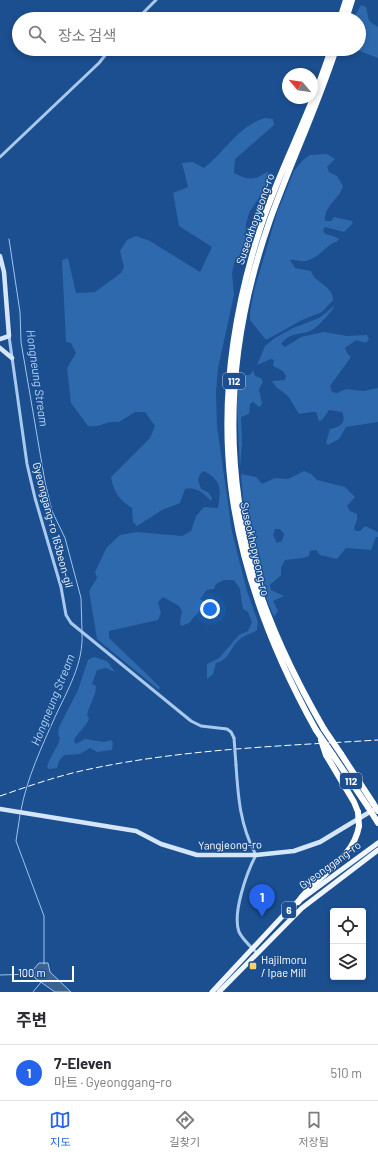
<!DOCTYPE html>
<html lang="ko">
<head>
<meta charset="utf-8">
<style>
  :root { --surface:#fff; --page:#f7f7f7; --text:#2b2b33; --muted:#7c7c81; --line:#e1e1e2; --accent:#2563eb }
  body { margin:0; font-family:Barlow,"Noto Sans KR",sans-serif; background:var(--page); color:var(--text) }
  .controls { position:absolute; right:12px; bottom:12px; display:grid; overflow:hidden; border-radius:4px; box-shadow:0 2px 6px #0003 }
  .controls button { width:36px; height:36px; display:grid; place-items:center; padding:0; border:0; border-bottom:1px solid var(--line); background:var(--surface); color:var(--text); font:20px sans-serif }
  .compass { position:absolute; left:282px; top:68px; width:36px; height:36px; border-radius:50%; background:var(--surface); box-shadow:0 2px 6px #0003; rotate:299deg }
  .scale { position:absolute; left:12px; bottom:10px; width:62px; box-sizing:border-box; padding-left:4px; border:2px solid #fff; border-top:0; font-size:11px; line-height:14px; white-space:nowrap; color:#fff; -webkit-text-stroke:3px #1b4f8f; paint-order:stroke }
  .you { position:absolute; left:210px; top:609px; width:14px; height:14px; margin:-10px; border:3px solid #fff; border-radius:50%; background:#1a73e8; box-shadow:0 0 0 6px #1a73e833 }
  .badge { display:grid; place-items:center; width:26px; height:26px; border-radius:50%; background:var(--accent); color:#fff; font-size:13px; font-weight:700 }
  .pin { position:absolute; translate:-50% -33px; filter:drop-shadow(0 1px 2px #0008) }
  .pin::after { content:''; position:absolute; top:21px; width:14px; height:12px; background:inherit; clip-path:polygon(0 0,100% 0,50% 100%) }
  .list { margin:0; padding:0; list-style:none }
  h2 { display:flex; justify-content:space-between; align-items:center; height:52px; margin:0; padding:0 16px; font-size:17px }
  h2 small { font-size:13px; font-weight:400; color:var(--muted) }
  .list li { display:grid; grid-template-columns:26px 1fr auto; gap:12px; align-items:center; box-sizing:border-box; height:56px; padding:0 16px; border-top:1px solid var(--line) }
  .list b { display:block; font-size:15px; white-space:nowrap }
  .list p { margin:0; font-size:13px; white-space:nowrap; color:var(--muted) }
  .list em { font-size:13px; font-style:normal; color:var(--muted) }
  .icon { flex:none; width:22px; height:22px; fill:none; stroke:currentColor; stroke-width:2; stroke-linecap:round; stroke-linejoin:round }
  .map { position:relative; flex:none; width:378px; height:992px; overflow:hidden }
  .search { position:absolute; background:var(--surface); box-shadow:0 2px 6px #0003; left:12px; right:12px; top:12px; height:44px; display:flex; align-items:center; gap:10px; box-sizing:border-box; padding:0 14px; border-radius:22px; color:var(--muted); font-size:15px }
  .sheet { height:108px; background:var(--surface) }
  nav { display:flex; justify-content:space-around; align-items:center; box-sizing:border-box; height:56px; border-top:1px solid var(--line); background:var(--surface); font-size:11px; color:var(--muted) }
  nav a { display:grid; justify-items:center; gap:2px }
  nav .on { color:var(--accent) }
  .map>svg:first-child { display:block }
</style>
</head>
<body>
<div class="map">
<svg width="378" height="992" viewBox="0 0 378 992">
  <rect width="100%" height="100%" fill="#1b4f8f"/>
  <path fill="#2e69ad" fill-rule="evenodd" d="M361,5l5,2 3,14 9,6v31l-24,-9h5v-30h-6z
    M265,118l8,1 1,6 -39,34 -1,14c13,7 20,8 33,-1l7,2 -25,39 -3,11 -1,27 -10,9 -3,13 2,22 -16,73 -2,24 1,34 15,106 15,59 11,31 -1,8c-6,4 -13,5 -17,9 -10,8 -10,21 -24,24l-3,11 -6,5v-15l12,-6 20,-23 9,-4 4,-9 -4,-10 -5,-3 -3,-20 -6,-9h-10l-8,4 -2,5 -7,1 -7,9 6,4 -17,20 -8,3 -1,-4 2,-11 -3,-5 -16,-9 -5,5 3,11 -3,7 -49,11v7l51,49 -1,3 -62,-51 -8,-48 8,-13 -2,-6 12,-25 13,-12 17,-3 45,4 9,-5 5,-15 8,-9 14,1c3,-19 4,-27 -14,-37l-4,3 -2,6 3,9 7,3 4,6 -1,3c-8,-8 -14,-14 -26,-12l-5,14 -18,7 -25,16 -4,-4 -1,-14c-14,-9 -18,-16 -21,-31l39,-39 5,-12 -10,-14h-10l-16,10c-12,-2 -19,6 -31,4l-17,-23 -4,-35 9,-15 -5,-10 -5,-1 -4,-82 6,-2 8,35 19,-1 26,-19 3,-6 -4,-16 7,-11 9,-4 14,5 50,31 12,-25 -33,-21 -6,-33 15,-6 -6,-24 11,-1 11,6c21,-16 34,-42 61,-50z
    M327,154l8,5 -8,8 2,5 8,4 6,10c-3,13 -19,19 -18,35h6l3,-4 18,4 1,2 -9,9 -19,-5 -2,3 2,4 8,2 6,3 -3,3c-8,1 -16,16 -30,19 -6,1 -11,-2 -16,-1l5,8 16,3c4,13 22,14 22,29l-11,12 -20,8 -36,20 -16,-20v-7l4,-22 23,-78 17,-42 9,-11 7,-5z
    M334,306l-1,3c-6,7 -13,16 -21,21 -12,6 -21,1 -31,14l4,3 16,-10 23,-5 23,4 20,-1 2,4 -3,4 -10,-3 -11,8 2,5 4,4 -21,29 2,6 5,1 9,-4 17,2 15,-3v34l-32,5 -7,12 -11,6 -2,-2 4,-14c10,-2 17,-6 12,-17l-13,-2 -7,10 -3,1 -3,-9h-5l-12,2 -11,-18 -12,-9 -4,-6 13,-1 1,-4 -3,-5 -10,-5 1,-6 -3,-1 -14,6 8,-19 10,-8 18,-10 26,-10z
    M253,370l2,6 6,2 2,4 -4,7 3,15 -3,3 -6,-5 -3,2 -1,10 -8,3 1,26 -2,25 -3,-64 2,-23 6,-6h5z
    M304,471l7,3 6,6 28,7 10,10 -8,9 3,5 7,3v6l-3,8 1,3h5l5,-5 13,6v5h-2l-5,13 -25,-2 -9,11 -17,-4 -4,-5 -6,1 -1,5 -6,2 -18,2 -4,8v7l-11,10 1,5 13,6 -11,5 5,10 -4,6c-21,-49 -29,-91 -33,-143l15,3 6,7 13,-6 13,1zM275,529h5l4,5 -2,7 -5,2 -4,-8z
    M94,657l13,4 8,11 -9,-4 -9,2 -5,14 4,2c0,11 -7,19 -9,29l2,3c-3,10 -12,14 -15,23l2,3 9,-5 19,3 7,-2 2,3 -1,7 -15,2 -7,-4 -10,6 -16,1 -5,6 -2,7 -8,1 -2,-2c3,-11 10,-18 13,-29l-2,-4 1,-7 19,-37 10,-30z"/>
  <path fill="#3c6290" stroke="#9cc4f0" d="M39,963h9l2,9 21,20h-16l-20,-14 -2,-8z"/>
  <g fill="none" stroke-linecap="round" stroke-linejoin="round">
    <path stroke="#9cc4f0" stroke-width="1" d="M9,239l11,73 1,30 24,140 7,29 13,27 16,60 1,32
      M21,810c6,-32 21,-64 34,-93 12,-26 29,-54 27,-84
      M20,815l-4,26 28,75v48
      M0,975l35,-1
      M33,992l9,-11"/>
    <path stroke="#a9c9ee" stroke-width="3" d="M137,19l19,-19
      M0,157l99,-94 11,-14
      M9,336l18,128 8,34 26,89 5,28 5,8 120,98 10,5 26,3 4,3 3,6
      M236,765c2,31 4,61 20,90 -9,17 -24,58 -17,77 4,8 12,15 18,21"/>
    <path stroke="#d6e6fa" stroke-width="4.5" d="M0,256l4,16 5,64 -9,3
      M0,348l12,10
      M0,809l136,22 25,13 36,11h59l38,-4 26,-9 53,-32"/>
    <path stroke="#f0f6ff" stroke-width="5" d="M212,992l80,-86 86,-63
      M219,992l83,-84 76,-58"/>
    <path stroke="#fff" stroke-width="6" d="M340,19l6,-19
      M346,19l6,-19
      M324,729c-29,-50 -54,-102 -71,-157 -7,-22 -11,-47 -14,-70 -14,-96 -1,-191 31,-282 21,-58 47,-113 66,-171
      M316,730c-93,-167 -115,-317 -56,-501 20,-61 52,-118 71,-180
      M341,754l32,49
      M326,755l28,47 4,10
      M333,755l35,52
      M298,902c19,-28 55,-41 61,-76"/>
    <path stroke="#fff" stroke-width="1" stroke-dasharray="7 3" stroke-linecap="butt" d="M0,796c29,-10 60,-21 90,-27 94,-20 192,-23 288,-29"/>
    <path stroke="#a9c9ee" stroke-width="3" d="M234,738l2,27"/>
    <path stroke="#fff" stroke-width="6" d="M324,729l17,25
      M316,730l17,25
      M321,740l5,15
      M373,803l5,8
      M368,807l10,16
      M358,812l1,14"/>
  </g>
  <rect fill="#ffd166" stroke="#1b4f8f" stroke-width="1.5" x="249" y="962" width="8" height="8" rx="2"/>
  <g text-anchor="middle" stroke-width="3" stroke-linejoin="round" paint-order="stroke">
    <g fill="#1b4f8f" stroke="#bbcadd" stroke-width="1">
      <rect x="223" y="373" width="22" height="16" rx="3"/>
      <rect x="340" y="773" width="22" height="16" rx="3"/>
      <rect x="282" y="902" width="14" height="16" rx="3"/>
    </g>
    <g font-size="10" font-weight="bold" fill="#fff">
      <text x="234" y="385">112</text>
      <text x="351" y="785">112</text>
      <text x="289" y="914">6</text>
    </g>
    <g font-size="11" fill="#fff" stroke="#1b4f8f">
      <text transform="translate(255 219) rotate(-71)" y="4">Suseokhopyeong-ro</text>
      <text transform="translate(53 525) rotate(75)" y="4">Gyeonggang-ro 163beon-gil</text>
      <text transform="translate(255 549) rotate(77)" y="4">Suseokhopyeong-ro</text>
      <text transform="translate(230 845) rotate(-1)" y="4">Yangjeong-ro</text>
      <text transform="translate(330 865) rotate(-36)" y="4">Gyeonggang-ro</text>
    </g>
    <g font-size="11" fill="#fff" stroke="#1b4f8f" text-anchor="start">
      <text x="261" y="964">Hajilmoru<tspan x="261" dy="13">/ Ipae Mill</tspan></text>
    </g>
    <g font-size="12" font-style="italic" fill="#b5d3f5" stroke="#1b4f8f">
      <text transform="translate(37 378) rotate(82)" y="4">Hongneung Stream</text>
      <text transform="translate(53 700) rotate(-68)" y="4">Hongneung Stream</text>
    </g>
  </g>
</svg>
<div class="controls">
<button><svg class="icon" aria-label="locate" viewBox="0 0 24 24"><circle cx="12" cy="12" r="6"/><path d="M12 2v4M12 18v4M2 12h4M18 12h4"/></svg></button>
<button><svg class="icon" aria-label="layers" viewBox="0 0 24 24"><path d="M12 4l9 5-9 5-9-5zM3 14l9 5 9-5"/></svg></button>
</div>
<svg class="compass" viewBox="-18 -18 36 36"><path d="M0-13l5 13h-10z" fill="#e53935"/><path d="M0 13l5-13h-10z" fill="#7c7c81"/></svg>
<div class="scale">100 m</div>
<div class="you"></div>
<div class="pin badge" style="left:262px;top:917px">1</div>
<div class="search"><svg class="icon" aria-label="search" viewBox="0 0 24 24"><circle cx="10" cy="10" r="6"/><path d="M15 15l6 6"/></svg>장소 검색</div>
</div>
<section class="sheet">
<h2>주변<small></small></h2>
<ul class="list">
<li><span class="badge">1</span><div><b>7-Eleven</b><p>마트 · Gyeonggang-ro</p></div><em>510 m</em></li>
</ul>
</section>
<nav>
<a class="on"><svg class="icon" aria-label="map" viewBox="0 0 24 24"><path d="M3 6l6-2 6 2 6-2v14l-6 2-6-2-6 2zM9 4v14M15 6v14"/></svg>지도</a>
<a><svg class="icon" aria-label="directions" viewBox="0 0 24 24"><path d="M12 3l9 9-9 9-9-9zM9 14v-3h6M13 9l2 2-2 2"/></svg>길찾기</a>
<a><svg class="icon" aria-label="saved" viewBox="0 0 24 24"><path d="M7 4h10v16l-5-4-5 4z"/></svg>저장됨</a>
</nav>
</body>
</html>
